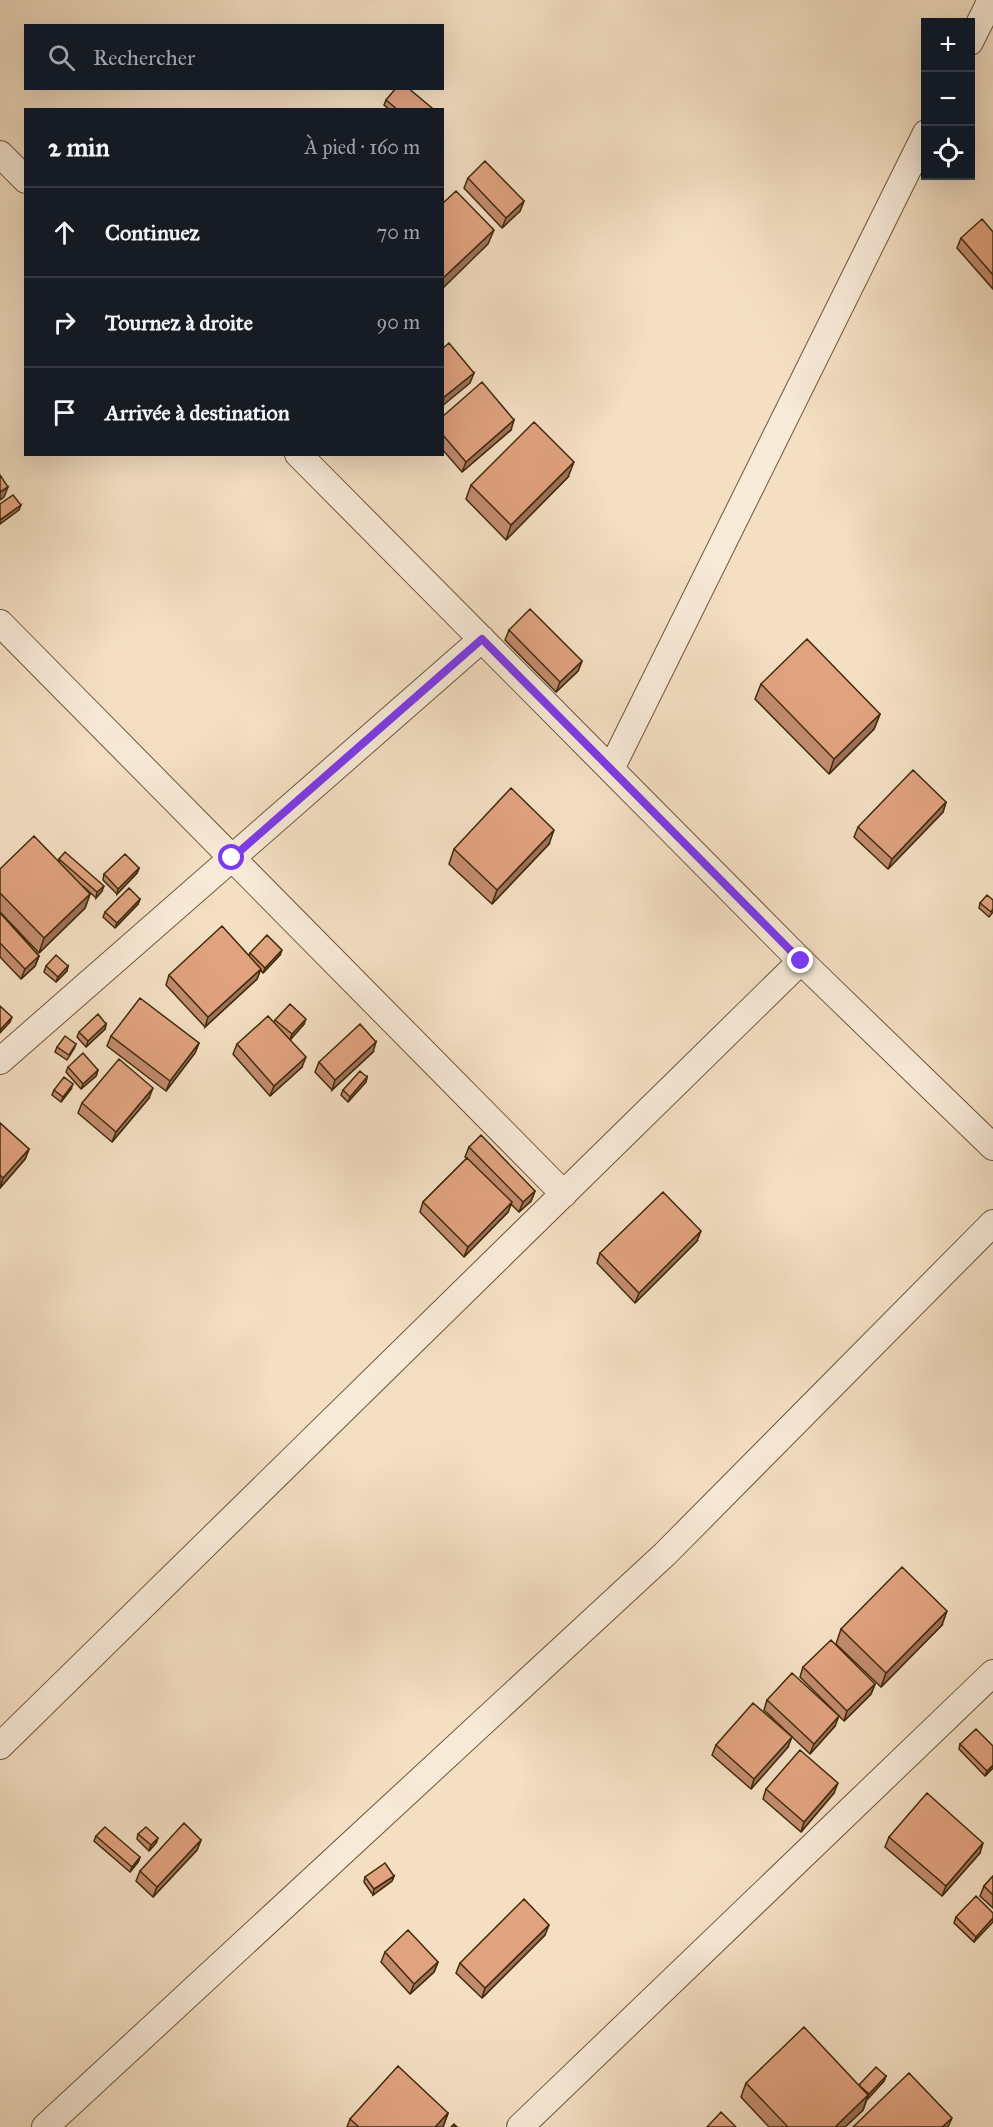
<!DOCTYPE html>
<html lang="fr">
<head>
<meta charset="utf-8">
<style>
  :root { --surface:#171b24; --page:#20242c; --text:#f1f3f6; --muted:#9ea1a6; --line:#363941 }
  body { margin:0; font-family:"IM FELL Great Primer",serif; background:var(--page); color:var(--text) }
  .controls { position:absolute; right:18px; top:18px; display:grid; overflow:hidden; border-radius:0px; box-shadow:0 6px 24px #0002 }
  .controls button { width:54px; height:54px; display:grid; place-items:center; padding:0; border:0; border-bottom:2px solid var(--line); background:var(--surface); color:var(--text); font:30px sans-serif }
  .stop { position:absolute; width:18px; height:18px; margin:-14px; border:4px solid #7c3aed; border-radius:50%; background:#fff }
  .stop.end { background:#7c3aed; border-color:#fff; box-shadow:0 2px 6px #0008 }
  .list { margin:0; padding:0; list-style:none }
  h2 { display:flex; justify-content:space-between; align-items:center; height:78px; margin:0; padding:0 24px; font-size:26px }
  h2 small { font-size:20px; font-weight:400; color:var(--muted) }
  .list li { display:grid; grid-template-columns:39px 1fr auto; gap:18px; align-items:center; box-sizing:border-box; height:90px; padding:0 24px; border-top:2px solid var(--line) }
  .list b { display:block; font-size:22px; white-space:nowrap }
  .list em { font-size:20px; font-style:normal; color:var(--muted) }
  .icon { flex:none; width:33px; height:33px; fill:none; stroke:currentColor; stroke-width:2; stroke-linecap:round; stroke-linejoin:round }
  .map { position:relative; flex:none; width:993px; height:2127px; overflow:hidden }
  .search { position:absolute; background:var(--surface); box-shadow:0 6px 24px #0002; left:24px; top:24px; width:420px; height:66px; display:flex; align-items:center; gap:15px; box-sizing:border-box; padding:0 21px; border-radius:0px; color:var(--muted); font-size:22px }
  .panel { position:absolute; background:var(--surface); box-shadow:0 6px 24px #0002; left:24px; top:108px; width:420px; height:348px; border-radius:0px }
  .map>svg:first-child { display:block }
</style>
</head>
<body>
<div class="map">
<svg width="993" height="2127" viewBox="0 0 993 2127">
  <rect width="100%" height="100%" fill="#f4dfc3"/>
  <filter id="stains"><feTurbulence type="fractalNoise" baseFrequency=".00333" numOctaves="4"/><feColorMatrix values="0 0 0 0 .2 0 0 0 0 .09 0 0 0 0 .02 0 0 0 .5 -.17"/></filter>
  <radialGradient id="worn" r=".72"><stop offset=".6" stop-color="#630" stop-opacity="0"/><stop offset="1" stop-color="#630" stop-opacity=".3"/></radialGradient>
  <g fill="none" stroke-linecap="round" stroke-linejoin="round">
    <defs>
      <path id="minor" d="M970,42l21,-42
        M0,154l26,26
        M298,454l503,507 192,186
        M0,623l564,571
        M611,769l315,-636
        M0,1061l482,-422
        M0,1746l801,-785
        M45,2127l620,-573 328,-331
        M520,2127l473,-454"/>
    </defs>
    <use href="#minor" stroke="#6d5839" stroke-width="28"/>
    <use href="#minor" stroke="#f8ead8" stroke-width="26"/>
  </g>
  <path fill="#c28b6e" stroke="#402b0b" stroke-width="1.5" d="M386,100l45,10h-41l-6,-5z
    M468,178l56,23 -4,10 -18,17 -38,-40z
    M993,232v57l-36,-41 4,-10z
    M442,417l69,13 -49,42 -20,-23z
    M568,477l-62,63 -40,-41 5,-14z
    M509,630l73,31 -4,10 -22,21 -51,-52z
    M761,684l119,30 -6,15 -45,45 -74,-75z
    M946,802l-3,10 -55,57 -34,-32 4,-10z
    M549,844l-57,60 -43,-40 5,-15z
    M59,859l43,32 -6,7 -13,-12 7,8 -5,14 -46,45 -39,-41v-43l59,-8z
    M139,868l-2,5 -20,21 -14,-14 1,-6z
    M140,899l-2,5 -23,24 -12,-11 2,-5z
    M993,900v12l-4,5 -10,-9 1,-5z
    M0,913l39,43 -4,10 -14,13 -21,-22z
    M250,953l30,2 -17,18 -3,-3 -3,9 -52,48 -39,-42 3,-10 80,-20z
    M46,966h22l-1,5 -11,11 -12,-10z
    M275,1020l29,4 -14,16 12,27 -32,29 -37,-42 4,-10 37,-22z
    M106,1024l-1,5 -19,18 -9,-10 2,-5z
    M111,1036l88,7 -4,10 -29,38 -59,-45z
    M76,1044l-2,5 -7,11 -12,-8 2,-5z
    M373,1052l-41,38 -17,-18 4,-10z
    M68,1067l30,3 -2,6 -15,13 -15,-17z
    M367,1077l-1,5 -18,20 -7,-7 2,-5z
    M71,1089l-10,13 -9,-7 2,-5z
    M149,1098l-37,44 -34,-29 4,-10z
    M0,1123l29,26 -4,10 -25,29z
    M469,1147l66,44 -4,10 -12,11 -8,-8 -3,8 -44,45 -44,-45 3,-10 44,-44 -2,-1z
    M697,1241l-62,62 -38,-40 3,-10z
    M942,1625l-61,62 -45,-43 5,-15z
    M803,1667l72,17 -4,10 -27,27 -44,-44z
    M767,1700l68,26 -25,28 -46,-44z
    M960,1744l33,24 -8,8 -26,-27z
    M716,1745l72,2 -37,42 -39,-34z
    M766,1789l68,4 -33,39 -38,-33z
    M138,1834l20,4 -2,5 -7,8 -12,-12z
    M96,1836l44,21 -2,5 -8,10 -36,-31z
    M889,1837l91,16 -38,43 -57,-49z
    M201,1840l-4,10 -44,47 -17,-16 4,-10z
    M394,1876l-2,5 -19,14 -9,-13 1,-5z
    M993,1876v32l-13,-12 4,-10z
    M993,1913l-19,29 -20,-19 2,-6z
    M545,1935l-63,63 -26,-25 4,-10z
    M385,1952l53,10 -4,10 -24,22 -29,-32z
    M886,2076l-2,5 -17,18 -4,11 -18,17h-76l-28,-30 5,-14 113,2z
    M448,2113l-5,14h-96l3,-8z"/>
  <path fill="#9e715a" stroke="#402b0b" stroke-width="1.5" d="M524,201l-4,10 -18,17 4,-10z
    M494,230l-6,14 -46,45v-10z
    M474,373l-4,10 -28,23 2,-9z
    M514,420l-3,10 -49,42 4,-10z
    M574,462l-6,15 -62,63 5,-15z
    M8,487l-4,10 -4,3v-8z
    M21,505l-2,5 -19,14v-4z
    M582,661l-4,10 -22,21 4,-10z
    M880,714l-6,15 -45,45 5,-15z
    M946,802l-3,10 -55,57 4,-10z
    M554,830l-5,14 -57,60 5,-14z
    M139,868l-2,5 -20,21 1,-5z
    M104,886l-2,5 -6,7 1,-6z
    M90,894l-5,14 -46,45 5,-15z
    M140,899l-2,5 -23,24 2,-5z
    M282,950l-2,5 -17,18 2,-5z
    M39,956l-4,10 -14,13 4,-10z
    M68,966l-1,5 -11,11 2,-5z
    M261,969l-4,10 -52,48 3,-10z
    M12,1017l-2,5 -10,11v-3z
    M306,1019l-2,5 -14,16 2,-6z
    M106,1024l-1,5 -19,18 2,-6z
    M376,1042l-3,10 -41,38 3,-10z
    M199,1043l-4,10 -29,38 4,-10z
    M306,1057l-4,10 -32,29 4,-10z
    M98,1070l-2,6 -15,13 2,-5z
    M367,1077l-1,5 -18,20 2,-5z
    M73,1084l-2,5 -10,13 2,-5z
    M153,1088l-4,10 -37,44 4,-10z
    M29,1149l-4,10 -25,29 3,-10z
    M535,1191l-4,10 -12,11 4,-10z
    M512,1202l-4,10 -44,45 4,-10z
    M701,1231l-4,10 -62,62 4,-10z
    M947,1611l-5,14 -61,62 5,-14z
    M875,1684l-4,10 -27,27 3,-10z
    M839,1716l-4,10 -25,28 4,-10z
    M792,1737l-4,10 -37,42 3,-10z
    M993,1765v3l-8,8 2,-5z
    M838,1783l-4,10 -33,39 3,-10z
    M158,1838l-2,5 -7,8 2,-6z
    M201,1840l-4,10 -44,47 4,-10z
    M983,1843l-3,10 -38,43 4,-10z
    M140,1857l-2,5 -8,10 2,-5z
    M394,1876l-2,5 -19,14 1,-6z
    M993,1918v4l-19,20 2,-5z
    M549,1925l-4,10 -63,63 3,-10z
    M438,1962l-4,10 -24,22 4,-10z
    M886,2076l-2,5 -17,19 2,-6z
    M868,2095l-5,15 -18,17h-10z
    M448,2113l-5,14h-8z
    M952,2118l-4,9h-6z"/>
  <path fill="#e1a280" stroke="#402b0b" stroke-width="1.5" d="M396,88h12l24,20 -1,2h-33l-12,-10z
    M485,161l39,40 -18,17 -38,-40z
    M456,191l38,39 -52,49v-75z
    M982,219l11,13v43l-32,-37z
    M449,343l25,30 -30,24 -2,-1v-47z
    M482,382l32,38 -48,42 -24,-28v-17z
    M534,422l40,40 -63,63 -40,-40z
    M0,475l8,12 -8,5z
    M13,495l8,10 -21,15v-16z
    M530,609l52,52 -22,21 -51,-52z
    M807,639l73,75 -46,45 -73,-75z
    M913,770l33,32 -54,57 -34,-32z
    M511,788l43,42 -57,60 -43,-41z
    M34,836l56,58 -46,44 -44,-45v-24z
    M65,852l39,34 -7,6 -38,-33z
    M125,854l14,14 -21,21 -14,-15z
    M129,888l11,11 -23,24 -12,-11z
    M987,895l6,5v9l-2,3 -11,-9z
    M0,913l39,43 -14,13 -25,-26z
    M222,926l39,43 -53,48 -39,-42z
    M267,935l15,15 -17,18 -15,-15z
    M56,955l12,11 -10,11 -12,-11z
    M140,998l59,45 -29,38 -59,-45z
    M290,1004l16,15 -14,15 -17,-14z
    M0,1006l12,11 -12,13z
    M98,1014l8,10 -18,17 -9,-9z
    M268,1016l38,41 -32,29 -37,-42z
    M360,1024l16,18 -41,38 -16,-18z
    M65,1036l11,8 -7,11 -12,-8z
    M83,1053l15,17 -15,14 -15,-17z
    M119,1059l34,29 -37,44 -34,-29z
    M360,1071l7,6 -17,20 -7,-7z
    M64,1077l9,7 -10,13 -9,-7z
    M0,1123l29,26 -26,29 -3,-3z
    M481,1135l54,56 -12,11 -54,-55z
    M467,1158l45,44 -44,45 -45,-45z
    M663,1192l38,39 -62,62 -39,-40z
    M902,1567l45,44 -61,62 -45,-44z
    M831,1640l44,44 -28,27 -44,-44z
    M792,1673l47,43 -25,28 -47,-44z
    M753,1703l39,34 -38,42 -38,-34z
    M976,1729l17,17v19l-6,6 -27,-27z
    M800,1750l38,33 -34,39 -38,-33z
    M927,1793l56,50 -37,43 -57,-49z
    M184,1823l17,17 -44,47 -17,-16z
    M105,1827l35,30 -8,10 -36,-31z
    M146,1827l12,11 -7,7 -13,-11z
    M385,1863l9,13 -20,13 -9,-12z
    M993,1876v19l-9,-9z
    M976,1896l17,17v5l-17,19 -20,-20z
    M524,1899l25,26 -64,63 -25,-25z
    M408,1930l30,32 -24,22 -29,-32z
    M804,2027l64,68 -33,32h-47l-42,-44z
    M398,2066l50,47 -13,14h-76l-9,-8z
    M876,2067l10,9 -17,18 -10,-9z
    M909,2073l43,45 -10,9h-89z
    M721,2112l15,15h-29z
    M454,2124l3,3h-6z"/>
  <g fill="none" stroke-linecap="round" stroke-linejoin="round">
    <path stroke="#7c3aed" stroke-width="8" d="M232,858l250,-219 319,322"/>
  </g>
  <rect width="100%" height="100%" filter="url(#stains)"/>
  <rect width="100%" height="100%" fill="url(#worn)"/>
</svg>
<div class="controls">
<button>+</button>
<button>−</button>
<button><svg class="icon" aria-label="locate" viewBox="0 0 24 24"><circle cx="12" cy="12" r="6"/><path d="M12 2v4M12 18v4M2 12h4M18 12h4"/></svg></button>
</div>
<div class="stop" style="left:232px;top:858px"></div>
<div class="stop end" style="left:801px;top:961px"></div>
<div class="search"><svg class="icon" aria-label="search" viewBox="0 0 24 24"><circle cx="10" cy="10" r="6"/><path d="M15 15l6 6"/></svg>Rechercher</div>
<section class="panel">
<h2>2 min<small>À pied · 160 m</small></h2>
<ul class="list">
<li><svg class="icon" aria-label="ahead" viewBox="0 0 24 24"><path d="M12 20V5M6 11l6-6 6 6"/></svg><div><b>Continuez</b></div><em>70 m</em></li>
<li><svg class="icon" aria-label="right" viewBox="0 0 24 24"><path d="M7 20v-9h11M14 6l5 5-5 5"/></svg><div><b>Tournez à droite</b></div><em>90 m</em></li>
<li><svg class="icon" aria-label="arrive" viewBox="0 0 24 24"><path d="M6 21V4h12l-3 4 3 4H6"/></svg><div><b>Arrivée à destination</b></div></li>
</ul>
</section>
</div>
</body>
</html>
